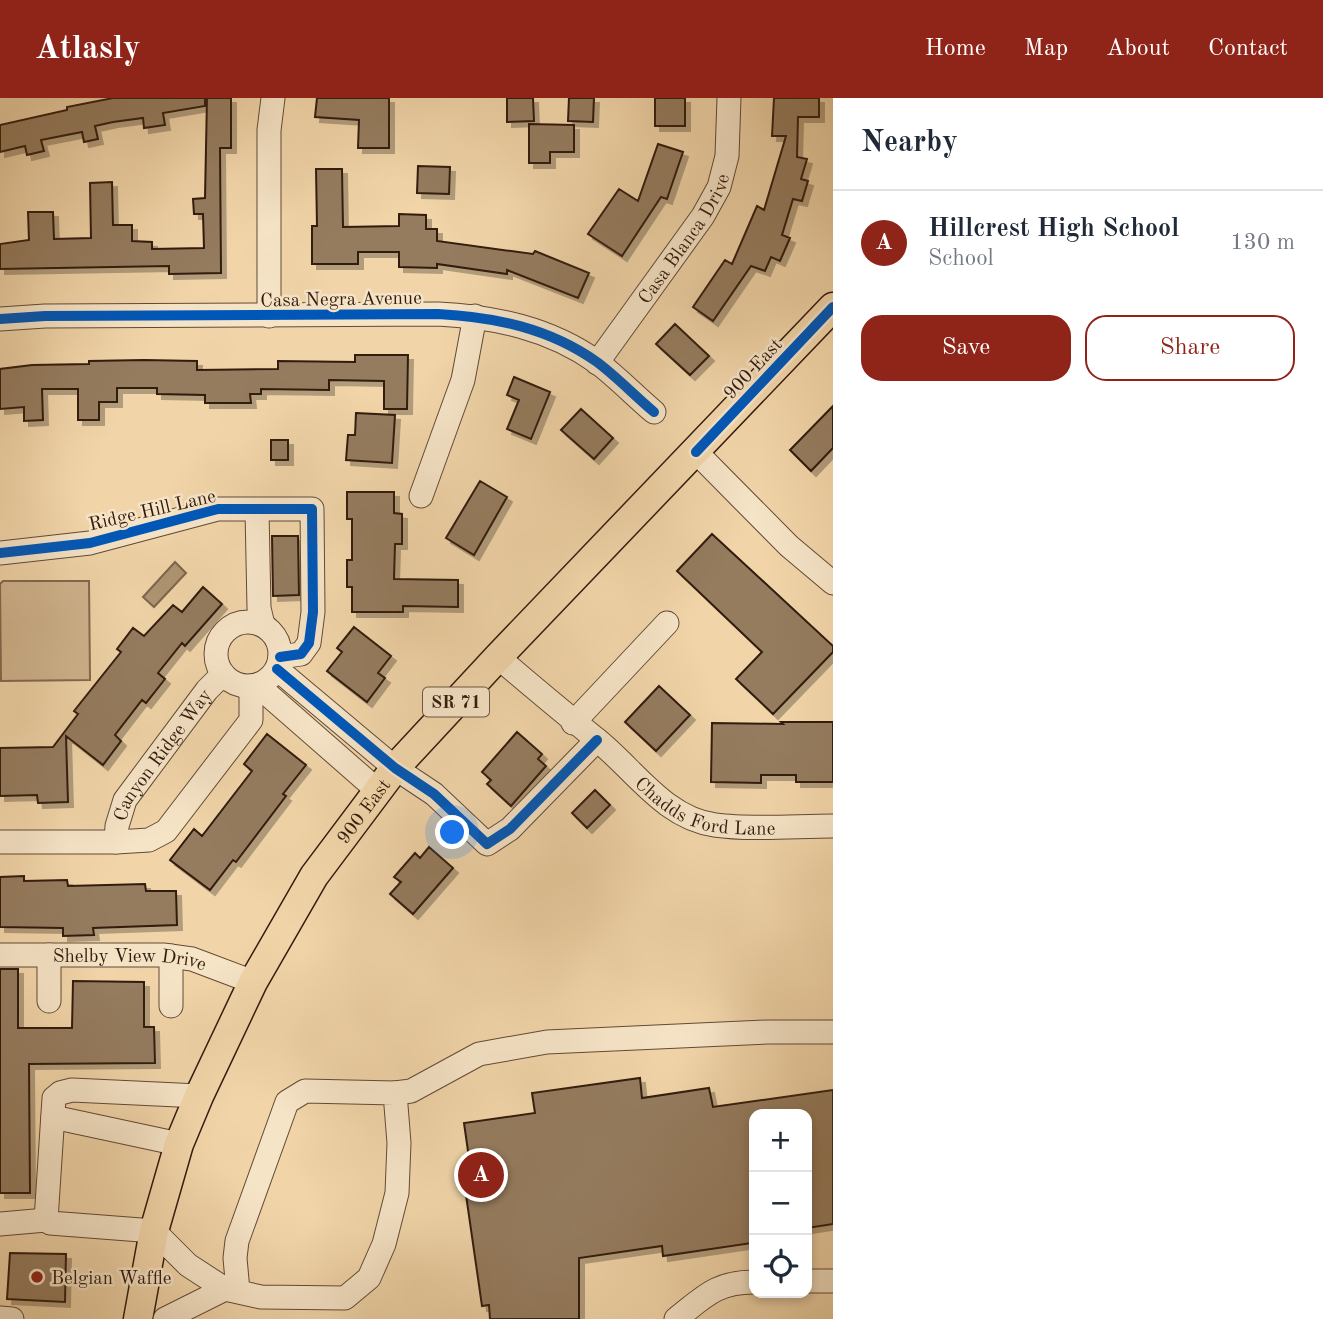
<!DOCTYPE html>
<html lang="en">
<head>
<meta charset="utf-8">
<style>
  :root { --surface:#fff; --page:#f6f6f7; --text:#1f2937; --muted:#747a83; --line:#e0e1e3; --accent:#8f2418 }
  body { margin:0; font-family:"Old Standard TT",serif; background:var(--page); color:var(--text) }
  .controls { position:absolute; right:21px; bottom:21px; display:grid; overflow:hidden; border-radius:14px; box-shadow:0 4px 10px #0003 }
  .controls button { width:63px; height:63px; display:grid; place-items:center; padding:0; border:0; border-bottom:2px solid var(--line); background:var(--surface); color:var(--text); font:35px sans-serif }
  .you { position:absolute; left:453px; top:735px; width:24px; height:24px; margin:-18px; border:5px solid #fff; border-radius:50%; background:#1a73e8; box-shadow:0 0 0 10px #1a73e833 }
  .badge { display:grid; place-items:center; width:46px; height:46px; border-radius:50%; background:var(--accent); color:#fff; font-size:23px; font-weight:700 }
  .pin { position:absolute; translate:-50% -50%; border:4px solid #fff; box-shadow:0 2px 7px #0006 }
  .list { margin:0; padding:0; list-style:none }
  h2 { display:flex; justify-content:space-between; align-items:center; height:91px; margin:0; padding:0 28px; font-size:30px }
  h2 small { font-size:23px; font-weight:400; color:var(--muted) }
  .list li { display:grid; grid-template-columns:46px 1fr auto; gap:21px; align-items:center; box-sizing:border-box; height:105px; padding:0 28px; border-top:2px solid var(--line) }
  .list b { display:block; font-size:26px; white-space:nowrap }
  .list p { margin:0; font-size:23px; white-space:nowrap; color:var(--muted) }
  .list em { font-size:23px; font-style:normal; color:var(--muted) }
  .actions { display:flex; gap:14px; padding:21px 28px }
  .actions a { flex:1; padding:16px 0; border:2px solid var(--accent); border-radius:21px; text-align:center; font-size:24px; color:var(--accent) }
  .actions .main { background:var(--accent); color:#fff }
  .icon { flex:none; width:38px; height:38px; fill:none; stroke:currentColor; stroke-width:2; stroke-linecap:round; stroke-linejoin:round }
  .map { position:relative; flex:none; width:833px; height:1221px; overflow:hidden }
  header { display:flex; align-items:center; gap:42px; box-sizing:border-box; height:98px; padding:0 35px; background:var(--accent); color:#fff }
  header strong { font-size:33px }
  nav { display:flex; gap:38px; margin-inline-start:auto; font-size:24px }
  main { display:flex }
  aside { flex:1; background:var(--surface) }
  .map>svg:first-child { display:block }
</style>
</head>
<body>
<header>
<strong>Atlasly</strong>
<nav><a>Home</a><a>Map</a><a>About</a><a>Contact</a></nav>
</header>
<main>
<div class="map">
<svg width="833" height="1221" viewBox="0 0 833 1221">
  <defs>
    <filter id="shadow"><feDropShadow dx="5" dy="5" stdDeviation="0" flood-color="#0004"/></filter>
  </defs>
  <rect width="100%" height="100%" fill="#f1d5a9"/>
  <filter id="stains"><feTurbulence type="fractalNoise" baseFrequency=".00286" numOctaves="4"/><feColorMatrix values="0 0 0 0 .2 0 0 0 0 .09 0 0 0 0 .02 0 0 0 .5 -.17"/></filter>
  <radialGradient id="worn" r=".72"><stop offset=".6" stop-color="#630" stop-opacity="0"/><stop offset="1" stop-color="#630" stop-opacity=".3"/></radialGradient>
  <path fill="#d1b58f" stroke="#82684e" stroke-width="2" d="M3,483h86l1,99 -89,1 -1,-97z"/>
  <path fill="#b09674" stroke="#7e654b" stroke-width="2" d="M175,464l11,11 -32,34 -11,-10z"/>
  <path fill="#957c5f" stroke="#321b0e" stroke-width="2" filter="url(#shadow)" d="M113,0h92v8l-42,7 2,12 -21,3 -1,-10 -30,4 -18,4 3,13 -14,3 -2,-10 -41,8 3,11 -17,4 -2,-9 -25,6v-27l67,-15v-3z
    M207,0h24v50h-11l1,125 -52,1v-8l-169,3v-25l29,-4 -1,-28h25l1,27 37,-1 -1,-55 22,-1 1,43h19v16l20,1v7l52,-1 -1,-34h-9l-1,-15 12,-1z
    M317,0h72v50h-31l1,-28 -44,-3z
    M507,0h26l1,23 -27,1z
    M569,0h25l-1,24 -25,-1z
    M655,0h30v28h-30z
    M774,0h45v19h-21l-1,40 10,2 -6,20 7,2 -6,20 -9,-2 -11,36 8,3 -10,23 -9,-4 -6,14 -14,-5 -38,55 -20,-14 32,-47 7,4 25,-58 7,4 22,-74h-14z
    M529,26l45,1v27h-24v11h-21z
    M658,46l25,8 -16,47 -6,-2 -39,59 -34,-22 31,-45 19,12z
    M418,68l32,1 -1,27 -32,-1z
    M316,71h26l1,58 56,-1v-12l27,1v14h11v12l96,13 2,-3 54,22 -11,25 -71,-28v4l-70,-10v4l-38,-1v-15h-41v12h-46v-38h5z
    M675,226l34,32 -19,19 -34,-31z
    M355,257h53l-1,54h-23v-28l-55,-1v10l-68,-1v5h-11l1,9h-46v-8l-48,-1v-6h-40v14h-18v18h-21v-31h-36l1,31 -19,1v-14l-24,2v-40l32,-4 57,-1v-3l55,-1 53,1v9l81,-1v-8l77,1z
    M514,279l36,15 -19,47 -24,-10 12,-29 -12,-5z
    M833,308v42l-22,23 -21,-21z
    M581,311l32,29 -19,21 -33,-29z
    M356,315l39,2 -3,48 -46,-3 2,-25h7z
    M271,342h17v20h-17z
    M480,383l27,16 -33,58 -28,-17z
    M347,394h47v21l8,1v30h-7l-1,35 64,1v27l-55,-1v6h-51v-25h-5v-27h5v-41h-5z
    M712,436l121,112v6l-60,62 -37,-35 26,-27 -85,-81z
    M272,438h26l1,59 -26,1z
    M203,489l19,17 -37,42 -3,-3 -24,30 7,6 -19,24 -4,-3 -27,35 6,6 -18,24 -37,-29 2,66 -30,1 -1,-8 -37,1v-48l53,-1 25,-33 -4,-3 47,-59 -4,-3 16,-21 11,8 29,-31 9,7z
    M354,529l37,29 -13,17 7,5 -18,24 -40,-31 15,-19 -5,-4z
    M659,588l31,29 -34,36 -31,-29z
    M781,624h52v60h-37v-7h-35v8l-50,-1 1,-59 71,1z
    M517,634l25,22 -4,5 8,7 -35,40 -24,-22 4,-4 -9,-8z
    M267,636l39,31 -23,29 3,2 -50,66 -3,-2 -23,30 -40,-30 24,-31 8,7 50,-65 -8,-7z
    M595,692l15,15 -23,23 -15,-15z
    M429,749l24,21 -40,46 -23,-20 11,-12 -7,-5 21,-24 5,5z
    M24,778v5l43,-1 1,6 77,-2 1,7h30l1,34 -84,3 1,7 -31,1v-8l-63,-1v-50z
    M0,871h18v59h54l1,-47 71,1v45h10l1,36 -126,1 1,129h-30z
    M640,980l2,20 67,-10 4,19 120,-17v134l-26,4v-114h-53v122h-4l2,7 -89,13 -1,-10 -83,12v61h-89l-1,-14 -7,1 -18,-125 8,-2 -8,-56 71,-10 -3,-20z
    M10,1155l56,1 -1,48 -58,-3z"/>
  <g fill="none" stroke-linecap="round" stroke-linejoin="round">
    <defs>
      <g id="minor">
        <path d="M269,218v-186l4,-32"/>
        <path d="M0,221l45,-3 393,-2c57,3 111,14 159,48 20,15 38,34 57,50"/>
        <path id="s1" d="M597,265l106,-147 16,-29 8,-31 2,-58"/>
        <path d="M696,354l93,94 44,37"/>
        <path d="M421,398l42,-116 12,-64"/>
        <path d="M257,412l2,98 4,17"/>
        <path d="M0,455l90,-10 128,-34h94l1,103 -4,31 -8,11 -21,3"/>
        <circle cx="248" cy="556" r="32"/>
        <path id="s2" d="M498,559c32,28 65,55 98,82 38,30 68,79 119,86 35,5 82,1 118,1"/>
        <path d="M277,571l118,99 39,26 53,50 23,-15 87,-89"/>
        <path d="M257,587l120,105"/>
        <path d="M573,625l94,-100"/>
        <path id="s3" d="M0,744h116l1,-16 8,-26 82,-110 16,-16"/>
        <path d="M116,744l33,-2 17,-9 85,-111v-34"/>
        <path id="s4" d="M0,857h163l29,4 61,23"/>
        <path d="M171,858v50"/>
        <path d="M49,903v-46"/>
        <path d="M395,995l16,-2 68,-37 68,-12 220,-10h66"/>
        <path d="M53,1019l126,27"/>
        <path d="M0,1126l46,-4"/>
        <path d="M807,1183h26"/>
        <path d="M225,1191l36,8 84,1 24,-20 15,-34 13,-51 2,-50 -4,-50 -90,-2 -18,11 -50,139 -2,17 3,33"/>
        <path d="M0,1220l12,1"/>
        <path d="M165,1221l60,-30 -37,-24 -34,-34 -104,-8 -4,-3 8,-122 6,-5 12,-3 127,6"/>
        <path d="M676,1221c28,-22 40,-37 78,-37"/>
      </g>
      <g id="major">
        <path id="s5" d="M138,1221l16,-88 25,-87 20,-48 54,-114 61,-106 81,-108 103,-111 335,-350"/>
      </g>
    </defs>
    <use href="#minor" stroke="#624a35" stroke-width="25"/>
    <use href="#major" stroke="#321b0e" stroke-width="31"/>
    <use href="#minor" stroke="#f6e4c7" stroke-width="23"/>
    <use href="#major" stroke="#f1d5a9" stroke-width="28"/>
    <defs>
      <path id="cycleway" d="M0,221l45,-3 393,-2c57,3 111,14 159,48 20,15 38,34 57,50
        M696,354l137,-145
        M0,455l90,-10 128,-34h94l1,103 -4,31 -8,11 -21,3
        M277,571l118,99 39,26 53,50 23,-15 87,-89"/>
    </defs>
    <use href="#cycleway" stroke="#f6e4c7" stroke-width="15"/>
    <use href="#cycleway" stroke="#0057b8" stroke-width="10"/>
  </g>
  <circle fill="#8f2418" stroke="#f6e4c7" stroke-width="2.5" cx="37" cy="1179" r="7"/>
  <g text-anchor="middle" stroke-width="5" stroke-linejoin="round" paint-order="stroke">
    <rect fill="#f6e4c7" stroke="#6d5746" stroke-width="2" x="423" y="589.5" width="66" height="29" rx="5"/>
    <g font-size="18" font-weight="bold" fill="#321b0e">
      <text x="456" y="610">SR 71</text>
    </g>
    <g font-size="19" fill="#321b0e" stroke="#f6e4c7">
      <text dy="7" stroke="none"><textPath href="#s1" startOffset="152">Casa Blanca Drive</textPath></text>
      <text transform="translate(341 200) rotate(-1)" y="7">Casa Negra Avenue</text>
      <text transform="translate(752 270) rotate(-47)" y="7">900 East</text>
      <text transform="translate(152 411) rotate(-13)" y="7">Ridge Hill Lane</text>
      <text dy="7" stroke="none"><textPath href="#s3" startOffset="217">Canyon Ridge Way</textPath></text>
      <text dy="7" stroke="none"><textPath href="#s2" startOffset="262">Chadds Ford Lane</textPath></text>
      <text dy="7" stroke="none"><textPath href="#s5" startOffset="562">900 East</textPath></text>
      <text dy="7" stroke="none"><textPath href="#s4" startOffset="130">Shelby View Drive</textPath></text>
    </g>
    <g font-size="19" fill="#321b0e" stroke="#f6e4c7" text-anchor="start">
      <text x="51" y="1186">Belgian Waffle</text>
    </g>
  </g>
  <rect width="100%" height="100%" filter="url(#stains)"/>
  <rect width="100%" height="100%" fill="url(#worn)"/>
</svg>
<div class="controls">
<button>+</button>
<button>−</button>
<button><svg class="icon" aria-label="locate" viewBox="0 0 24 24"><circle cx="12" cy="12" r="6"/><path d="M12 2v4M12 18v4M2 12h4M18 12h4"/></svg></button>
</div>
<div class="you"></div>
<div class="pin badge" style="left:481px;top:1077px">A</div>
</div>
<aside>
<h2>Nearby<small></small></h2>
<ul class="list">
<li><span class="badge">A</span><div><b>Hillcrest High School</b><p>School</p></div><em>130 m</em></li>
</ul>
<div class="actions"><a class="main">Save</a><a>Share</a></div>
</aside>
</main>
</body>
</html>
